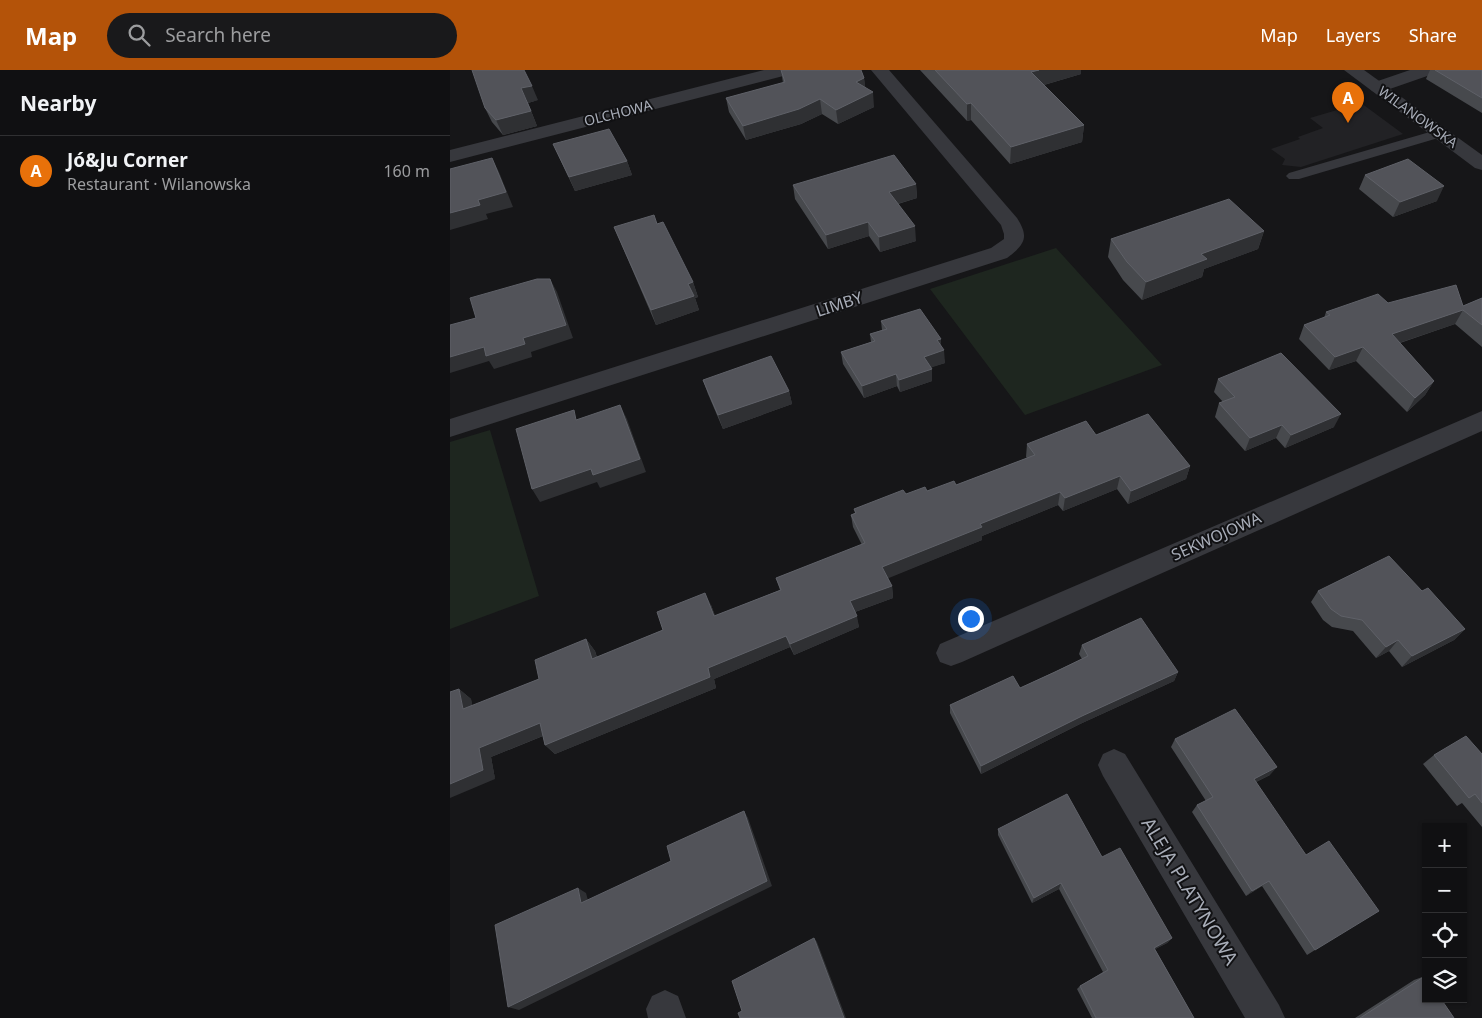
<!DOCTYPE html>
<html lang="en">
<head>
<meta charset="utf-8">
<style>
  :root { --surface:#101012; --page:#19191b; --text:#f1f3f6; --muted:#9c9d9f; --line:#303032; --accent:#b45309 }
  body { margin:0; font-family:"Noto Sans",sans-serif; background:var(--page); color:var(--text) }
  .controls { position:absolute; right:15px; bottom:15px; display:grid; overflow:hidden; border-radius:0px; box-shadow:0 1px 4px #0004 }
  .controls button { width:45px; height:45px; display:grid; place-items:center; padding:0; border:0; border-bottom:1px solid var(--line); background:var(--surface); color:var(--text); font:25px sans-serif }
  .you { position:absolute; left:520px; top:548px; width:18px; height:18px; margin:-12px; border:4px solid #fff; border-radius:50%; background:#1a73e8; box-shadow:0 0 0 8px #1a73e833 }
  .badge { display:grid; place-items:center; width:32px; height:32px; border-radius:50%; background:var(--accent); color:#fff; font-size:16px; font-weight:700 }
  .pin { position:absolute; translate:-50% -41px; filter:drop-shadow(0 1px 2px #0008) }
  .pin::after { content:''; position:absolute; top:26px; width:18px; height:15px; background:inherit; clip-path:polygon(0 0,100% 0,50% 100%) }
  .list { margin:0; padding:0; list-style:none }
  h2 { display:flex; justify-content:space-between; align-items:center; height:65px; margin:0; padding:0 20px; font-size:21px }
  h2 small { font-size:16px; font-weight:400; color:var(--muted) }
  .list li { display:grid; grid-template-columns:32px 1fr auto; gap:15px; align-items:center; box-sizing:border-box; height:70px; padding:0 20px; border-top:1px solid var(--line) }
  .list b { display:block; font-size:19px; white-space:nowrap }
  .list p { margin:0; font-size:16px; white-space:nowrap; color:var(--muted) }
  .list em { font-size:16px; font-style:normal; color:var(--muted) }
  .icon { flex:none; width:28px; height:28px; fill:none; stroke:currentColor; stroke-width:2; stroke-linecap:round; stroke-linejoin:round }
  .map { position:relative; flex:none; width:1032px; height:948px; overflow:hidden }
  header { display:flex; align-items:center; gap:30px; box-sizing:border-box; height:70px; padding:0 25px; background:var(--accent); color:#fff }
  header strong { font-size:24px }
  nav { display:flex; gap:28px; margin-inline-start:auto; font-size:18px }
  .search { width:350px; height:45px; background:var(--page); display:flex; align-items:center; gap:12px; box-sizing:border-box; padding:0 18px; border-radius:28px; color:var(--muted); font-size:19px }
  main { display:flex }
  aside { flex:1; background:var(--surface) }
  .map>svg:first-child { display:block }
</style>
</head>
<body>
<header>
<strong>Map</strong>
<div class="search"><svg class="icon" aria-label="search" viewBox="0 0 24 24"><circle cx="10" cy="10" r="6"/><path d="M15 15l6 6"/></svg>Search here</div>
<nav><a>Map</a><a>Layers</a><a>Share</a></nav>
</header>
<main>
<aside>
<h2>Nearby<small></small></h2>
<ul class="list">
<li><span class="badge" style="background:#e8710a">A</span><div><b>Jó&amp;Ju Corner</b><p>Restaurant · Wilanowska</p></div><em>160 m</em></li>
</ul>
</aside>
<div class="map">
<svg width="1032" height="948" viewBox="0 0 1032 948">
  <rect width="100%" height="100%" fill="#161618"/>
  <path fill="#222225" d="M911,33l42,31 -102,33 -19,-2 3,-6 -14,-10 29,-10 -2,-2 25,-9 -13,-10z"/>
  <path fill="#1e261f" d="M606,178l106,117 -137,50 -95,-126z
    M40,360l49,166 -89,33v-187z"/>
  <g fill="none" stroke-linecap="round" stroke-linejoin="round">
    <path fill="#37383d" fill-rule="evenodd" d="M990,59l5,1 2,3 -2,3 -146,43h-10l-3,-3 3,-3z"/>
    <path fill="#37383d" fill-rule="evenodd" d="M314,0h30l-3,4 -341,88v-12z
      M421,0h18l128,148c13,20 7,27 -10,40l-557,179v-18l541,-171 13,-9v-5l-3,-9z
      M960,0h26l-3,4 -49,17 -6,1 -6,-1 -3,-4 3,-4z
      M1032,341v20l-520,231 -11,4 -11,-4 -4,-9 4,-9z
      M664,679l11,5 154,251 6,13h-40l-142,-242 -5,-11 5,-11z
      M215,920l13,6 8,22h-38l-2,-9 6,-13z"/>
    <path fill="#37383d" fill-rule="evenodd" d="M894,0h20l118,85v15l-7,-2z"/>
  </g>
  <path fill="#47494d" d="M331,0h80l3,8 1,10 9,19 -36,17 -16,-10 -21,10 -55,16 -17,-28 -3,-14 57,-15z
    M470,0h161v4l-37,11 40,40 -2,17 -72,22 -39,-44 -4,1z
    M980,0h52v43l-56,-34z
    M88,30l-10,3 9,23 -34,9 -11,-13 -7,-14z
    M103,74l74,17 5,14 -57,16z
    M915,105l72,26 -44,16 -34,-28z
    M466,114l1,14 -19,6 18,37 -36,11 -11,-16 -41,13 -33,-50 -2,-14z
    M207,154l36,58 5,15 -3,1 4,12 -43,15 -42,-98z
    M814,161l-6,18 -54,20 -2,8 -60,23 -19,-20 -15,-23 3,-18z
    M1032,228v49l-27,-23 -55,19 34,38 -9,14 -18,17 -51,-51 -27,9 -30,-31 5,-14 20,-7 2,-6 62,-9 75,3z
    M431,251l60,25 4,17 -14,4 1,14 -32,11 -3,-6 -33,12 -21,-34 -2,-12 30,-10 -1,-8 12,-4z
    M768,309l116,48 -49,21 -9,-10 -31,13 -30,-34 4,-14 4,-1 -9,-10z
    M253,310l86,11 3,13 -69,25 -15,-35z
    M646,365l94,31 -4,13 -58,25 -11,-15 -54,22 -5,-6 -76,31v4l-95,38 5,8 1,12 -38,14 4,15 -65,28 -4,-8 -76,32 2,9 -161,66 -10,-9 -2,-9 -52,21 4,22 -36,-90 12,10 1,7 67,-27 47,-40 9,12 2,6 66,-27 48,-25 4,11 65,-26 -4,-12 86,-33 -9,-18 -2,-12 4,-2 -1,-4 52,-15 21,-3 29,-6 71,-27 -1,-1 1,-13z
    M868,521h104l43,38 -11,11 -52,27 -13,-16 -13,7 -23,-27 -21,-4 -9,-7 -12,-18z
    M632,575l96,27 -4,9 -94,43 -99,50 -31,-61v-8l70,-17 62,-29 -3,-5z
    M725,669l95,36 -14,7 59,168 -8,5 -45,-69 -16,10 -54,-84 5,-7 9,-4 -35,-54z
    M1032,684v73l-20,-24 -5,3 -34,-42 11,-9z
    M548,759l104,28 70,81 -5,5 -12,6 39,69h-102l-15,-29 3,-3 23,-14 -44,-83 -27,14 -34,-68z
    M975,906l29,42h-99l59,-38z"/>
  <path fill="#2f3033" d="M589,0h42v4l-51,15 1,-17z
    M414,8l2,14 -10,-10z
    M82,16l6,14 -10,3 -7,-15z
    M423,22l1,15 -36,17 -2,-14z
    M370,29l2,15 -21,10 -55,16 -3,-14z
    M521,33v17l-4,1v-17z
    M81,41l6,15 -34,9 -7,-15z
    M634,55l-2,17 -72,22 1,-17z
    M42,88l7,14 14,35 -27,7 2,5 -38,11v-17l28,-13z
    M177,91l5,14 -57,16 -6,-14z
    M466,114l1,14 -27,8 -1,-14z
    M994,116l-7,15 -44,16 7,-15z
    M418,152l1,14 -41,13 -2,-14z
    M465,156l1,15 -36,11 -1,-15z
    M814,161l-6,18 -54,20 -2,8 -60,23 4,-18 55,-28z
    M100,209l7,13 16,46 -42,14 1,5 -38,12 -5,-8 -39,12v-16l34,-10 39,-9z
    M243,212l5,15 -3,1 4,12 -43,15 -5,-15 37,-26z
    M1013,240l-8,14 -71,24 8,-14z
    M491,269v12l-4,-11z
    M913,277l-7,14 -27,9 6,-13z
    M494,280l1,13 -21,7v-13z
    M482,299v12l-32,11 -1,-12z
    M446,304l1,12 -33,12 -2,-12z
    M984,311l-9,14 -18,17 8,-14z
    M339,321l3,13 -69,25 -5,-14z
    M170,335l7,14 19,53 -46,16 -3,-6 -57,20 -8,-13z
    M891,344l-7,13 -49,21 6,-13z
    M832,355l-6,13 -31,13 5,-13z
    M740,396l-4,13 -58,25 3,-13z
    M670,406l-3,13 -54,22 2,-13z
    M610,422l-2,13 -76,31v4l-98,40 -2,-13 98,-43z
    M442,516l1,12 -41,15 -2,-12z
    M255,523l6,12 9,23 -6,-12z
    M407,546l2,11 -65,28 -4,-11z
    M1015,559l-11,11 -52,27 10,-11z
    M336,566l4,11 -76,32 2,9 -161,66 -10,-9 163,-77z
    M136,569l9,12 5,18 -8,-10z
    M948,570l-9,11 -13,7 10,-11z
    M728,602l-4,9 -94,43 -99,50v-8l101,-50z
    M9,619l12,10 4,20 -12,-10z
    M90,653l10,10 -59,24 4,22 -45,19v-14l29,-36z
    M827,697l-7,8 -22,11 6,-7z
    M294,741l4,7 24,68 -253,124 -11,-3z
    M819,811l-7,5 -16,10 6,-5z
    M611,813l-2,6 -27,14 2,-5z
    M128,818l8,5 4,15 -9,-5z
    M364,868l3,4 29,76h-2z
    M722,868l-5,5 -17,9 4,-4z"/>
  <path fill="#525359" stroke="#5f6168" d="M22,0h52l8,16 -11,2 10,23 -35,9 -11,-12z
    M331,0h80l3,8 -8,4 17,10 -37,18 -16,-11 -21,10 -56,17 -17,-28 59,-16z
    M485,0h104l-8,2 53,53 -73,22 -40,-44 -4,1z
    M985,0h47v28z
    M159,59l18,32 -58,16 -16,-33z
    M444,85l22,29 -27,8 26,34 -36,11 -11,-15 -42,13 -33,-50z
    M42,88l14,34 -28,8 2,5 -30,8v-44z
    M958,89l36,27 -44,16 -35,-27z
    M779,129l35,32 -63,23 6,5 -61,23 -19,-20 -16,-23z
    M204,145l3,9 6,-2 30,60 -5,2 6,12 -43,14 -37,-83z
    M87,209h13l16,46 -43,13 2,6 -39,12 -2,-9 -34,10v-32l26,-7 -6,-20z
    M1006,215l7,21 19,-8v27l-19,-15 -71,24 42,47 -19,17 -52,-51 -28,10 -31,-32 26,-10 -4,-3 52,-18 10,9z
    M470,239l21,30 -4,1 7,10 -20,7 8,12 -33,11 -3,-6 -34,12 -21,-34 34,-11 -5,-7 17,-5 -6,-8z
    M831,283l60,61 -50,21 -9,-10 -32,13 -31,-35 16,-6 -17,-18z
    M321,286l18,35 -71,24 -15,-35z
    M170,335l20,54 -47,16 -2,-6 -59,20 -16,-60 58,-19 2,10z
    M698,344l42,52 -59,25 -11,-15 -55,22 -5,-6 -80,32 2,3 -100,40 10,19 -42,15 7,15 -67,28 -4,-8 -78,32 2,9 -165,68 -5,-22 -61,25 4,22 -33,14v-92l9,-3 4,20 76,-30 -4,-19 51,-21 6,20 71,-29 -6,-18 48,-19 9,23 67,-26 -5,-12 89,-35 -14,-28 5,-2 -2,-4 49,-19 3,4 19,-7 2,4 27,-10 2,4 79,-30 -8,-11 59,-23 10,14z
    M939,486l33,35 6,-3 37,41 -53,27 -14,-16 -12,7 -24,-27 -21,-4 -10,-7 -13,-18z
    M691,548l37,54 -96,44 -101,50 -31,-61 63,-29 7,12 35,-16 33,-16 -6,-11z
    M785,639l42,58 -23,12 52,76 23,-14 50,70 -64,39 -46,-69 -17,10 -55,-86 16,-8 -38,-58z
    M1016,666l16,18v49l-7,-9 -6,4 -35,-43z
    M617,724l35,63 18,-9 52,90 -18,10 40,70h-98l-16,-32 28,-16 -47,-87 -27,15 -36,-69z
    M294,741l23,70 -259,126 -13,-82 83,-37 3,15 90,-42 -4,-15z
    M364,868l30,80h-104l-2,-5 4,-2 -10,-30z
    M975,906l1,2v21h15l13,19h-94z"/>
  <g text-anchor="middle" stroke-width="4" stroke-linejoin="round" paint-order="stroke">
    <g font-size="14" fill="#a8adb8" stroke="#111113">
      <text transform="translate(168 43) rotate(-14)" y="5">OLCHOWA</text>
      <text transform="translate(968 47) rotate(36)" y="5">WILANOWSKA</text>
    </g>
    <g font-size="16" fill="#a8adb8" stroke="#111113">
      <text transform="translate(389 234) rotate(-18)" y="6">LIMBY</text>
      <text transform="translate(766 466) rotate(-24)" y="6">SEKWOJOWA</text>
    </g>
    <g font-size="19" fill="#a8adb8" stroke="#111113">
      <text transform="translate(740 821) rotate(59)" y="7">ALEJA PLATYNOWA</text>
    </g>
  </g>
</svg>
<div class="controls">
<button>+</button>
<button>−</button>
<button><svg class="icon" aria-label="locate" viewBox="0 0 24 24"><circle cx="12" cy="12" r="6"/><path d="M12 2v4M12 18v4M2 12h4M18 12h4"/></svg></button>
<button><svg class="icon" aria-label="layers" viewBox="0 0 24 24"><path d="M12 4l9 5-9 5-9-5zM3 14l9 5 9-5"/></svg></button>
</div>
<div class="you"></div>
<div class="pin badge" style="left:898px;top:53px;background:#e8710a">A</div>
</div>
</main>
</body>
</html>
